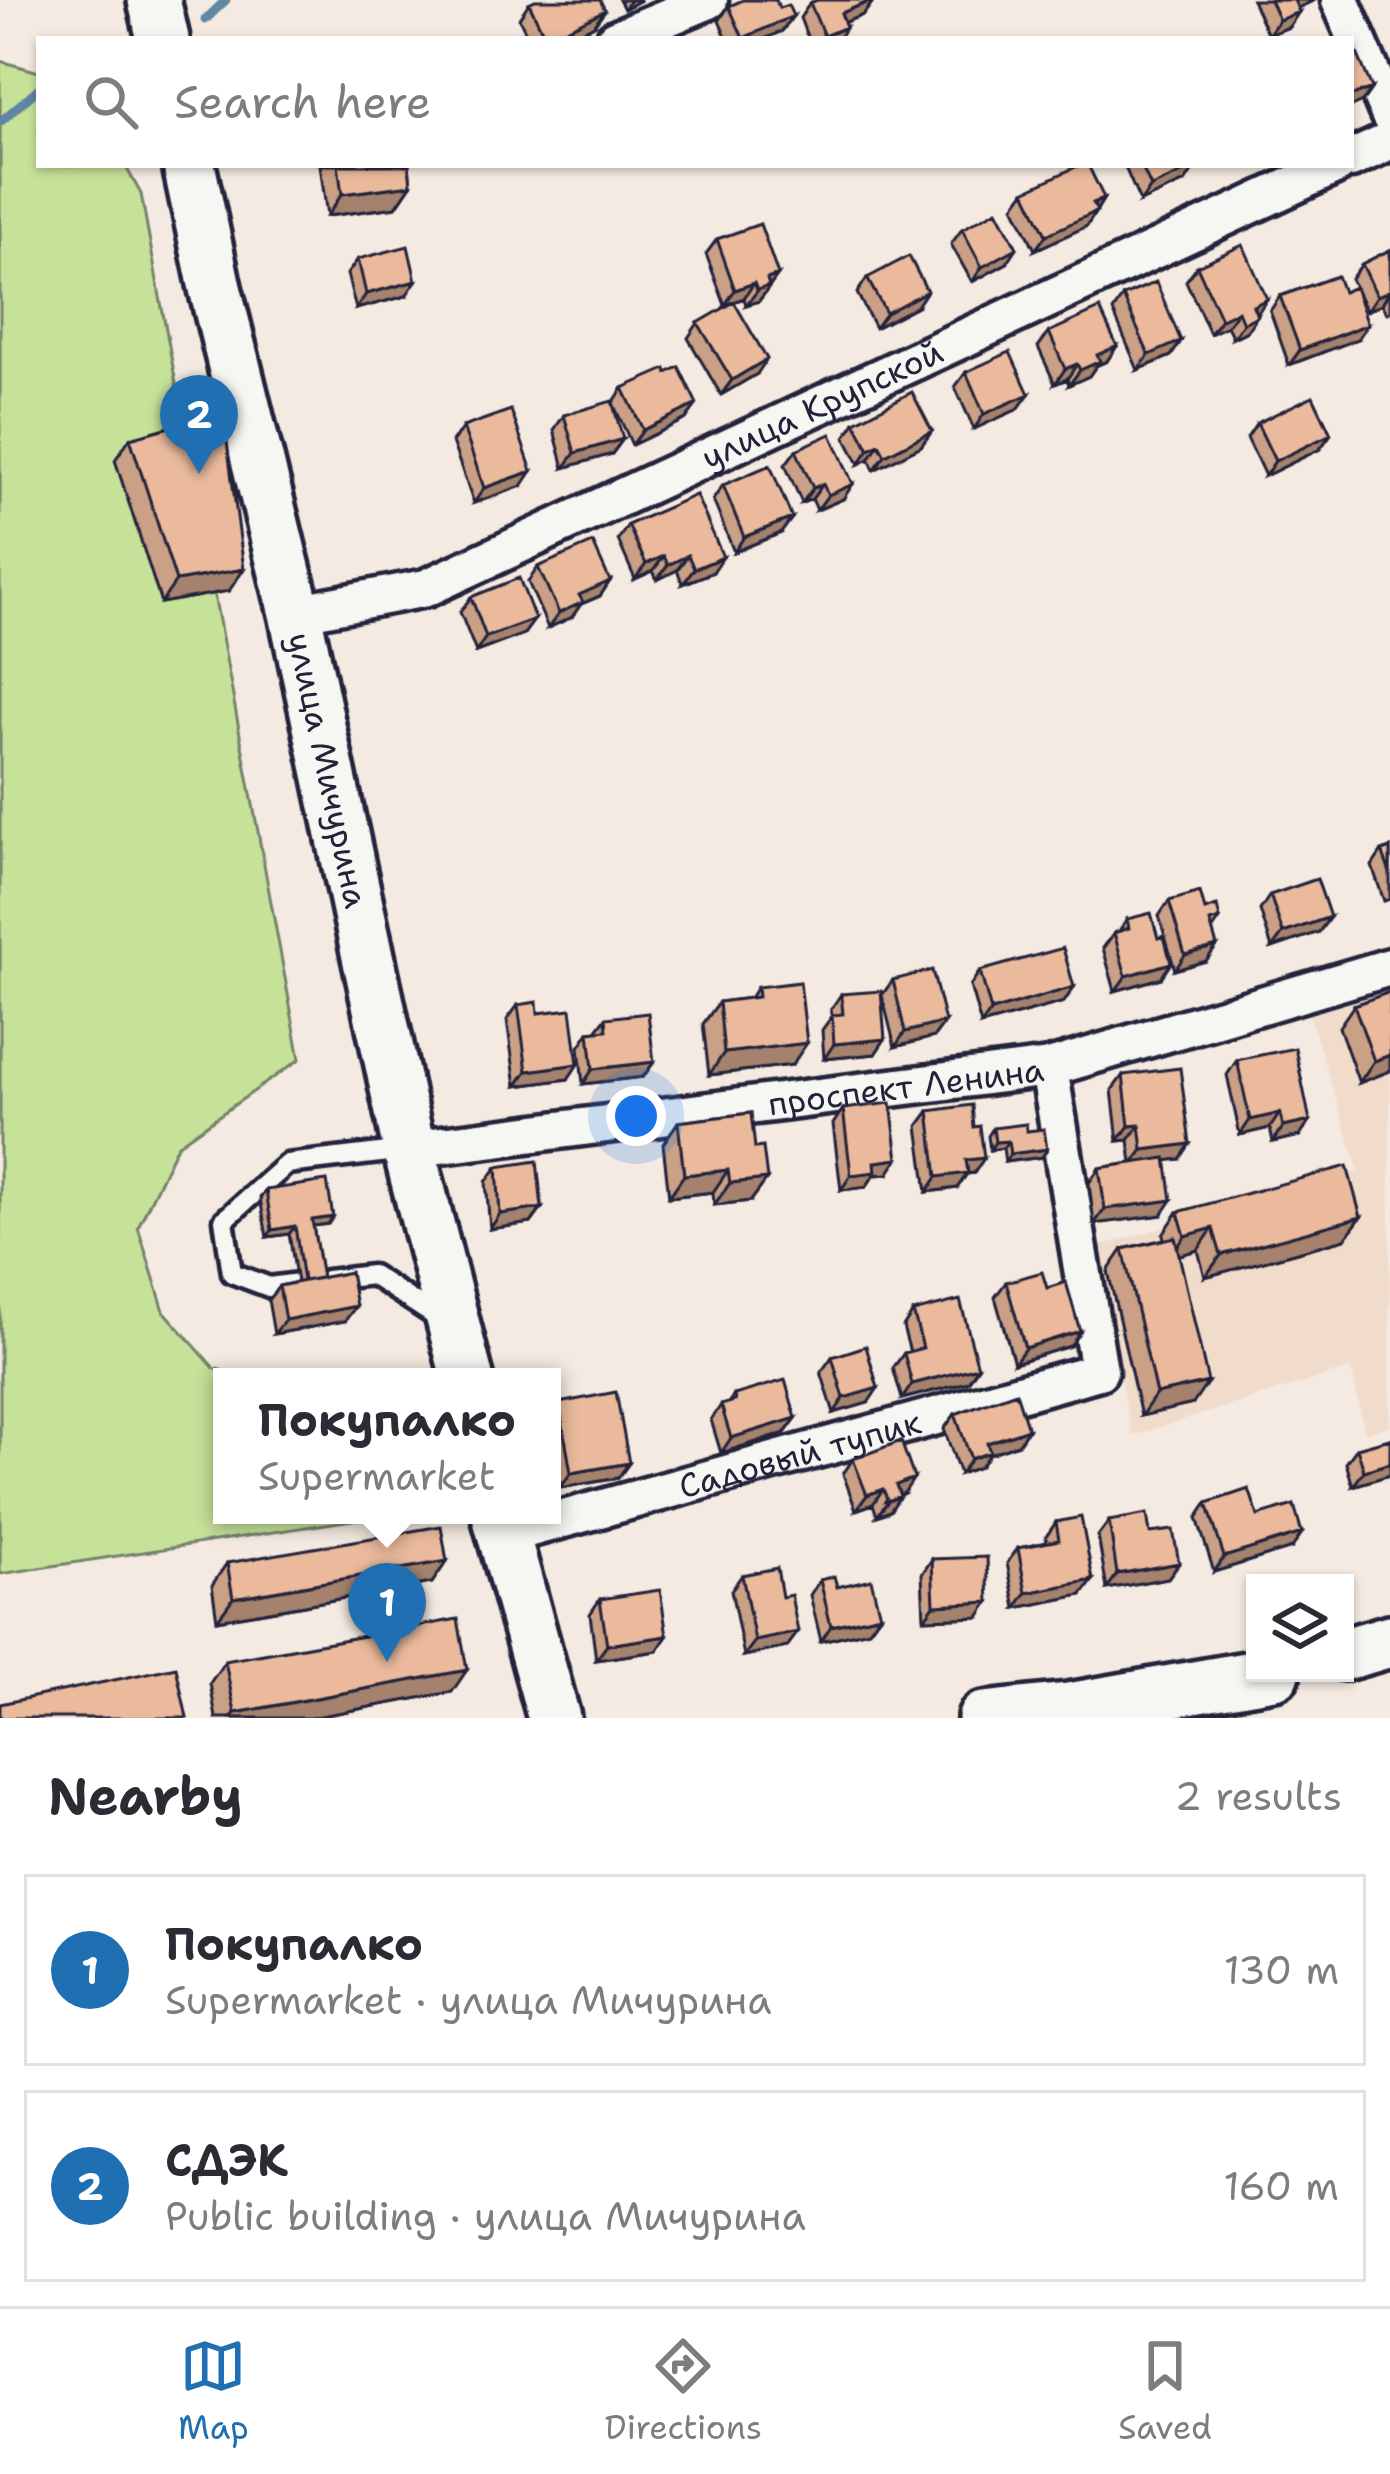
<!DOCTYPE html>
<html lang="en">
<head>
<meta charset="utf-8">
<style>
  :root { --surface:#fff; --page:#f7f7f7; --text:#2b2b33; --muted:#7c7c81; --line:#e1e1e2; --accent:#1f6fb2 }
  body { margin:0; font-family:"Shantell Sans",sans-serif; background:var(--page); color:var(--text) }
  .controls { position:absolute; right:36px; bottom:36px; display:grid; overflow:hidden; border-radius:0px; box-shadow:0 3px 9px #0004 }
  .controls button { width:108px; height:108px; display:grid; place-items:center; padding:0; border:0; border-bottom:3px solid var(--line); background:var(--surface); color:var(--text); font:60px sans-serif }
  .you { position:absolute; left:636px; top:1116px; width:42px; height:42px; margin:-30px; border:9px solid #fff; border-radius:50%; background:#1a73e8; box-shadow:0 0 0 18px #1a73e833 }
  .badge { display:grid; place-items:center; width:78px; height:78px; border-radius:50%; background:var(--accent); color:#fff; font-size:39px; font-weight:700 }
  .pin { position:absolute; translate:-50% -99px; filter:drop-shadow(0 3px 6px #0008) }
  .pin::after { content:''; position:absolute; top:63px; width:42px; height:36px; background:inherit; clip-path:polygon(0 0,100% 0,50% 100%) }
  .popup { position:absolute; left:213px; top:1368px; width:348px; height:156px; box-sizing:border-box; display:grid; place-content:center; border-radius:0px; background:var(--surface); filter:drop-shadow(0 3px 9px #0005); font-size:39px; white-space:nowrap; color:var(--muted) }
  .popup b { font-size:45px; color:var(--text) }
  .popup::after { content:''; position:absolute; left:50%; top:100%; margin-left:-24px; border:24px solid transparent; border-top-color:var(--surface) }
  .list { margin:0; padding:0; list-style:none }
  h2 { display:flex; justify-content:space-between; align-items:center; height:156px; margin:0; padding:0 48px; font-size:51px }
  h2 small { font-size:39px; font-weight:400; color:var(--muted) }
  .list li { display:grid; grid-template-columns:78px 1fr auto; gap:36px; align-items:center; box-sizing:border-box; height:192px; margin:0 24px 24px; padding:0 24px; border:3px solid var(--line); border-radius:0px }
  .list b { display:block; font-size:45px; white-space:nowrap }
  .list p { margin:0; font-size:39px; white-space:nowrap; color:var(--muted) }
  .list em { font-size:39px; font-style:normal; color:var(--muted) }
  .icon { flex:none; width:66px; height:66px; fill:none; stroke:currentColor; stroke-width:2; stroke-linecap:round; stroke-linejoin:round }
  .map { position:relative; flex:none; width:1390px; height:1718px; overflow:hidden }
  .search { position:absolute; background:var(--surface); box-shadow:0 3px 9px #0004; left:36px; right:36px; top:36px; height:132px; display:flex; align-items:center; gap:30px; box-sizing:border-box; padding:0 42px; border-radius:0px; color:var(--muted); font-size:45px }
  .sheet { height:588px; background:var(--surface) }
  nav { display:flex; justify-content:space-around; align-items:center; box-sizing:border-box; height:168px; border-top:3px solid var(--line); background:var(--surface); font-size:33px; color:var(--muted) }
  nav a { display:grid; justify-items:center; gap:6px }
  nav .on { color:var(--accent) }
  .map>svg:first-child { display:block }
</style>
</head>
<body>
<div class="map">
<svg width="1390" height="1718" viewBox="0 0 1390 1718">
  <rect width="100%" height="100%" fill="#f4eae1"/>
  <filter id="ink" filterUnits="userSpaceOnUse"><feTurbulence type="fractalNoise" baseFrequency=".00833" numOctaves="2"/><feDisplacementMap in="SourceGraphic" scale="24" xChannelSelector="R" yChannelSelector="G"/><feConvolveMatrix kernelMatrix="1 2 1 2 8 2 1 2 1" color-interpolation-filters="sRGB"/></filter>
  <g filter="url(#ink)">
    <path fill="#f1dccc" d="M1390,990v436l-25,7 -14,-65 -219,68 -39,-188 266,-77 -50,-156z"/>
    <path fill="#c6e299" stroke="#74826a" stroke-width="3" d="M0,61l39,11v93h86l16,29 43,233 21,-4 35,152 -28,8 88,476 -123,86 -39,82 26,84 50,57 28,9h-20v138h163l-385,59z"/>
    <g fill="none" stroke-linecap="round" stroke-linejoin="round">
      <path stroke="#5f86a3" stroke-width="9" d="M205,20l21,-20
        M0,122l39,-34"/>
      <defs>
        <path id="lane" d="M327,1280l45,-5 69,45
          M299,1283l-30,4 -37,-14 -8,-53 63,-56 118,-14"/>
        <g id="street">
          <path d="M1340,0l50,116"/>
          <path d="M615,39l94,-39"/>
          <path d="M1351,159l39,-18"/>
          <path id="s1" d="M295,613l131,-25 911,-423"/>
          <path id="s2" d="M409,1149l640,-81 341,-101"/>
          <path id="s3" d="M502,1536l597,-165 -50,-303"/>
        </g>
        <g id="secondary">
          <path d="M154,0l9,39"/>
          <path id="s4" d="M189,165l26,123 80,325 114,536 58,228"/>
          <path d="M498,1515l56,203"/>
          <path d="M1345,1654l45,-13"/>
          <path d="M984,1718l84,-9 206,-36"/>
        </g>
      </defs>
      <use href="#lane" stroke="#22223b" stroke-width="27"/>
      <use href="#street" stroke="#22223b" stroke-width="45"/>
      <use href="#secondary" stroke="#22223b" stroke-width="60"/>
      <use href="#lane" stroke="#f6f6f2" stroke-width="18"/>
      <use href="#street" stroke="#f6f6f2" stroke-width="36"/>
      <use href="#secondary" stroke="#f6f6f2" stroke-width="51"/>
    </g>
    <path fill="#caa086" stroke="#22223b" stroke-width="3" d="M619,0h22l-17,9z
      M874,0l-11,15 -18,7 -7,17h-30l-8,-21 10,-15z
      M1252,0h63l-17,8 -9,19 -21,8z
      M529,3l65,22 -28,14h-37l-10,-21z
      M729,6l64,10 -11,15 -18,8h-37l-8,-18z
      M320,165h89l2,20 -15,22 -69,9z
      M1124,165h70l1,2 -10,15 -45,20z
      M1025,191l79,7 -17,28 -52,24 -21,-44z
      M962,229l45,34 -35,19 -21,-38z
      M717,239l61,36 -19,26 -13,4 -2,-7 -19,7 -19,-51z
      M1390,250v62l-3,1 -5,-9 -15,7 -16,-32 11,-15z
      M358,259l48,37 -50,13 -9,-35z
      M1197,266l59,48 -9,17 -14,7 -6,-12 -17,8 -24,-53z
      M867,278l50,28 -42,22 -18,-35z
      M1123,296l58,45 -10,15 -33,14 -25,-59z
      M1280,296l78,43 -69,26 -19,-54z
      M698,323l59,51 -36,21 -33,-57z
      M1049,332l68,14 -10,15 -11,5 -7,10 -20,9 -2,-6 -12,5 -17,-37z
      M966,372l52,37 -44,20 -19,-42z
      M667,373l19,46 -54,26 -19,-42 10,-15z
      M564,415l59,24 -11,15 -48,14 -10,-38z
      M855,422l77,9 -11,15 -47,24 -5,-11 -10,5 -14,-27z
      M1257,423l63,26 -55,27 -18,-38z
      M463,427l59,59 -48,17 -22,-61z
      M130,438l99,153 -68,12 -46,-143z
      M796,450l47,49 -26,11 -5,-11 -10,4 -17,-38z
      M723,485l58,48 -47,19 -21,-52z
      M696,495l17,77 -30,12 -6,-14 -20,10 -4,-9 -18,8 -17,-39 10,-15z
      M538,567l72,14 -10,15 -19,8 -9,13 -24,11 -20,-46z
      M471,597l53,37 -48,18 -16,-40z
      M1390,848v51l-6,2 -12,-35 10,-15z
      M1270,895l60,22 -11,15 -47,16 -12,-38z
      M1169,901l36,9 15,9 -8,12 -6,30 -31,9 -16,-54z
      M1127,919l34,59 -46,13 -12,-43 11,-15 5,-2z
      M980,971l94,16 -10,15 -83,23 -11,-39z
      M893,980l52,42 -11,15 -39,10 -13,-52z
      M757,987l35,78 -83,10 -6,-51 16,-22 31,-4z
      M841,994l44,45 -10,15 -51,5 -2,-29 10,-14 -1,-7z
      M518,1005l20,8 30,66 -52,7 -9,-66z
      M1354,1005l36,66 -31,12 -20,-56z
      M606,1018l48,44 -11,15 -60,7 -4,-37 10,-15 7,-1z
      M1237,1060l63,76 -27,6 -3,-14 -30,7 -13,-60z
      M1123,1075l57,84 -14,1 -4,55 -68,9 -5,-41 10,-15 33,-5 -3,-23 -11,1 -6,-51z
      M843,1109l45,65 -14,1 -8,12 -25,3 -8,-66z
      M929,1111l45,16 10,31 -10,15 -7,1 -10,14 -30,4 -9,-66z
      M751,1113v88l-37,4 -1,-13 -44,5 -6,-53 15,-22z
      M993,1128l34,3 15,26 -37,5 -2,-14 -13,2 -2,-14z
      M497,1167l45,41 -11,15 -41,6 -4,-47z
      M266,1190l67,27 -5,7 -15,2 9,52 23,43 -71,13 -6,-34 11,-14 18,-4 -8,-48 -22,3 -7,-39z
      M1178,1212l167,27 -140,38 -7,-27 -19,5 14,149 -52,12 -33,-145 15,-22 41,-10 -1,-5z
      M1006,1282l41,6 33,43 -10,15 -56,17 -19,-66z
      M913,1312l65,55 -10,15 -66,17 -9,-31 11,-15 6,-1 -7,-25z
      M832,1357l36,46 -34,10 -13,-41z
      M734,1395l62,23 -11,15 -64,20 -10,-33 10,-15 7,-2z
      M559,1403l70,60 -11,15 -58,10 -8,-50v-25z
      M955,1414l73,15 -10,15 -29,10 -9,13 -20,7 -16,-45z
      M1390,1439v36l-37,11 -7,-23 11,-15z
      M853,1459l51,34 -4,2 -10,16 -13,5 -4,-12 -17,6 -13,-36z
      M1207,1503l51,13 34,32 -78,24 -17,-54z
      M1109,1521l41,12 29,30 -11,15 -61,11 -9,-53z
      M1056,1522l37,58 -11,15 -66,13 -9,-45 11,-15 29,-6 -1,-5z
      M932,1559l47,58 -55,2 -2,-45z
      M447,1561l-15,22 -215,37 -5,-35 15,-22z
      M742,1575l45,72 -43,9 -13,-66z
      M820,1580l17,7 43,28 -11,15 -48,11 -11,-46z
      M600,1599l67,37 -10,15 -61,9 -6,-46z
      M225,1661l227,31 -142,26h-94l-6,-35z"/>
    <path fill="#a4826d" stroke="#22223b" stroke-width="3" d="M630,0h11l-17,9z
      M874,0l-11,15 -33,13 11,-15z
      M1294,0h21l-31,14z
      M605,10l-11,15 -28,14h-20z
      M1299,12l-10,15 -21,8 11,-15z
      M793,16l-11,15 -18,8h-22z
      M846,27l-8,12h-16l2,-3z
      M1372,88l-10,14 -11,5v-11z
      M1195,167l-10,15 -45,20 11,-15z
      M411,185l-15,22 -69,9 15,-22z
      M1104,198l-17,28 -52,24 11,-15z
      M1017,248l-10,15 -35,19 10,-15z
      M778,275l-19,26 -13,4 21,-26z
      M416,281l-10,15 -50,13 10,-15z
      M754,283l-10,15 -19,7 10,-15z
      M1390,290l-8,14 -15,7 10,-15z
      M927,291l-10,15 -42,22 11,-15z
      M1267,299l-10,15 -4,-8z
      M1238,311l-11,15 -17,8 11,-15z
      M1257,316l-10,15 -14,7 10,-15z
      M1368,324l-10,15 -69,26 11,-15z
      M1181,341l-10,15 -33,14 11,-15z
      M1117,346l-10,15 -11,5 -7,10 -20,9 11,-15 17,-15z
      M767,359l-10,15 -36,21 11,-15z
      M1077,364l-10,15 -12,5 10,-15z
      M1029,394l-11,15 -44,20 10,-15z
      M697,404l-11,15 -54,26 11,-15z
      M932,431l-11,15 -47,24 11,-15z
      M1331,434l-11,15 -55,27 10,-15z
      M623,439l-11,15 -48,14 11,-15z
      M879,444l-10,15 -10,5 10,-15z
      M532,471l-10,15 -48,17 10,-15z
      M823,484l-11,15 -10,4 11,-15z
      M853,484l-10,15 -26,11 11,-15z
      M792,518l-11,15 -47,19 10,-15z
      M688,555l-11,15 -20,10 11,-15z
      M664,556l-11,15 -18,8 11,-15z
      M723,557l-10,15 -30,12 11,-15z
      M244,569l-15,22 -68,12 15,-22z
      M610,581l-10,15 -19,8 -9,13 -24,11 11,-15 20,-18z
      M535,619l-11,15 -48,18 10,-15z
      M1330,917l-11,15 -47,16 11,-15z
      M1217,946l-11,15 -31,9 10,-15z
      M1171,963l-10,15 -46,13 11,-15z
      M1074,987l-10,15 -83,23 10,-14z
      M945,1022l-11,15 -39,10 10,-15z
      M885,1039l-10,15 -51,5 10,-15z
      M807,1043l-15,22 -83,10 15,-22z
      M1390,1055v16l-31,12 15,-22z
      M654,1062l-11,15 -60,7 10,-15z
      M578,1064l-10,15 -52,7 11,-15z
      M1280,1113l-10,15 -30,7 10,-15z
      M1310,1121l-10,15 -27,6 10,-15z
      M1140,1125l-11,15 -11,1 11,-15z
      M1008,1141l-5,7 -13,2 5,-8z
      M1190,1144l-10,15 -48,6 11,-15z
      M1047,1149l-5,8 -37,5 5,-8z
      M984,1158l-10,15 -7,1 -10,14 -30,4 10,-15 29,-17z
      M898,1159l-10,15 -14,1 -8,12 -25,3 10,-15 24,-13z
      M728,1170l-15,22 -44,5 15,-22z
      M767,1179l-16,22 -37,4 16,-22z
      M1172,1200l-10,15 -68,9 11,-15z
      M542,1208l-11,15 -41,6 10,-15z
      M333,1217l-5,7 -21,3 5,-7z
      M1361,1217l-16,22 -140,38 16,-22z
      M295,1226l-6,8 -22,3 5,-7z
      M1213,1228l-15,22 -28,8 15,-22z
      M356,1306l-11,15 -71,13 11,-14z
      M1080,1331l-10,15 -56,17 11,-15z
      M978,1367l-10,15 -66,17 10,-15z
      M1208,1382l-15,22 -52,12 15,-22z
      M878,1388l-10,15 -34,10 10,-15z
      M796,1418l-11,15 -64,20 10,-15z
      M1028,1429l-10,15 -29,10 -9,13 -20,7 11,-15 16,-16z
      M629,1463l-11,15 -58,10 11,-15z
      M1390,1463v12l-37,11 11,-15z
      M914,1478l-10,15 -18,7 10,-15z
      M883,1489l-10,15 -17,6 11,-15z
      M900,1496l-10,15 -13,5 11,-15z
      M1302,1533l-10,15 -78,24 10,-15z
      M447,1561l-15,22 -215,37 16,-22z
      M1179,1563l-11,15 -61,11 10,-15z
      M1093,1580l-11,15 -66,13 10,-15z
      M989,1602l-10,15 -55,2 10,-14z
      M880,1615l-11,15 -48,11 10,-15z
      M798,1632l-11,15 -43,9 11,-15z
      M667,1636l-10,15 -61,9 11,-15z
      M467,1670l-15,22 -142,26h-79l4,-5z"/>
    <path fill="#ebba9c" stroke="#22223b" stroke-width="3" d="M535,0h65l5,10 -59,29 -17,-36z
      M743,0h33l3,8 9,-3 5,11 -50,22 -14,-32z
      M817,0h56l-32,13 5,14 -22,9 -14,-33z
      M1270,0h24l5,12 -20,8z
      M1351,39l21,49 -21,8z
      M338,165h71l2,20 -69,9z
      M1080,165h8l16,33 -11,5 4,8 -51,24 -21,-44z
      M1141,165h53l1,2 -44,20z
      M997,210l20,38 -35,19 -20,-38z
      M760,224l18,51 -11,4 2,7 -12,4 -3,-7 -19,7 -18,-51z
      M1243,245l24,54 -14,7 4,10 -14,7 -5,-12 -17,8 -24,-53z
      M408,246l8,35 -50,13 -8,-35z
      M1390,250v40l-13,6 -15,-32z
      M909,256l18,35 -41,22 -19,-35z
      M1337,276l6,16 12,-5 13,37 -68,26 -20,-54z
      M1156,282l25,59 -32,14 -26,-59z
      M734,302l33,57 -35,21 -34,-57z
      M1100,309l17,37 -20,9 3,6 -20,9 -3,-6 -12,5 -16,-37z
      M1010,352l19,42 -45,20 -18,-42z
      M679,367l18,37 -54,26 -20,-42 43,-19 1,4z
      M912,392l20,39 -47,24 -6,-11 -10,5 -14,-27z
      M1313,396l18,38 -56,27 -18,-38z
      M612,401l11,38 -48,14 -11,-38z
      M511,410l21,61 -48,17 -21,-61z
      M223,412l21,157 -68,12 -46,-143z
      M831,434l22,50 -25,11 -5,-11 -10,4 -17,-38z
      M770,465l22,53 -48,19 -21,-52z
      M696,495l27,62 -29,12 -6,-14 -20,10 -4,-9 -18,8 -18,-39z
      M593,543l17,38 -31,14 4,7 -24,11 -21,-46z
      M519,578l16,41 -49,18 -15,-40z
      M1390,848v25l-8,-22z
      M1317,879l13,38 -47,16 -13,-38z
      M1200,892l5,18 12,-4 3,13 -10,3 7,24 -32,9 -16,-54z
      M1151,913l7,25 6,-2 7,27 -45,13 -12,-43 15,-5 -2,-9z
      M1063,948l11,39 -83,24 -11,-40z
      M932,970l13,52 -40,10 -12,-52z
      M800,982l7,61 -83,10 -5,-51 39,-5 -1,-10z
      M881,991l4,48 -51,5 -2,-29 11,-1 -2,-20z
      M1390,992v63l-16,6 -20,-56z
      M537,1002l1,11 33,-4 7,55 -51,7 -9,-66z
      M648,1013l6,49 -61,7 -4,-37 18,-2 -1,-12z
      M1295,1048l15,73 -27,6 -3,-14 -30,7 -13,-60z
      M1180,1068l10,76 -47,6 -3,-25 -11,1 -6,-51z
      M891,1103l7,56 -23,3 1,10 -25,3 -8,-66z
      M972,1105l2,22 6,-1 4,32 -18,2 2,13 -31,4 -8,-66z
      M751,1113l4,35 8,-1 4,32 -37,4 -2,-13 -44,5 -6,-53z
      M1026,1124l1,7 17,-2 3,20 -37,5 -2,-13 -13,1 -2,-14z
      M1166,1158l6,42 -67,9 -6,-41z
      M537,1161l5,47 -42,6 -3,-47z
      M1347,1166l14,51 -140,38 -8,-27 -28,8 -7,-24z
      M327,1181l6,36 -21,3 10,58 -19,3 -8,-55 -23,4 -6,-40z
      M1175,1237l33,145 -52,12 -33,-145z
      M350,1272l6,34 -71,14 -6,-34z
      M1042,1272l5,16 19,-6 14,49 -55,17 -19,-66z
      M960,1300l18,67 -66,17 -8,-31 19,-5 -10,-36z
      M866,1346l12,42 -34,10 -12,-41z
      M785,1380l11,38 -65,20 -10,-33 14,-4 -1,-6z
      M616,1392l13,71 -58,10 -12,-70z
      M1016,1392l12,37 -41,14 3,9 -19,7 -16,-45z
      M1390,1439v24l-26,8 -7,-23z
      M901,1441l13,37 -18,7 4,11 -12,5 -5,-12 -16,6 -14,-36z
      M1249,1489l9,27 36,-11 8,28 -78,24 -17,-54z
      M1147,1514l3,19 23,-3 6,33 -62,11 -8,-53z
      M1081,1517l12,63 -67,13 -8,-45 41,-8 -3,-18z
      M441,1526l6,35 -214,37 -6,-35z
      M987,1557l2,45 -55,3 -2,-46z
      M777,1568l5,29 9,-2 7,37 -43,9 -13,-66z
      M834,1576l3,11 34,-8 9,36 -49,11 -11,-46z
      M660,1590l7,46 -60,9 -7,-46z
      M458,1619l9,51 -232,43 -10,-52z
      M176,1667l11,51h-187v-14z"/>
  </g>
  <g text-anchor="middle" stroke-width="10" stroke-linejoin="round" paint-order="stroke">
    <g font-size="33" fill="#22223b" stroke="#f6f6f2">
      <text dy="12" stroke="none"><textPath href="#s1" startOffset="570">улица Крупской</textPath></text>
      <text dy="12" stroke="none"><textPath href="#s4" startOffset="621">улица Мичурина</textPath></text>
      <text dy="12" stroke="none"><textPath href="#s2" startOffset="501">проспект Ленина</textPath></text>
      <text dy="12" stroke="none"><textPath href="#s3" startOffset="309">Садовый тупик</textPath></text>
    </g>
  </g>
</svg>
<div class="controls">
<button><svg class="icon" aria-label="layers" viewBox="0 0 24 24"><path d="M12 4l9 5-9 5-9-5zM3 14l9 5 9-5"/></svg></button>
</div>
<div class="you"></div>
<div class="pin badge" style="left:387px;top:1662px">1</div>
<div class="popup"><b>Покупалко</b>Supermarket</div>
<div class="pin badge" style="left:199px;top:474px">2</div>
<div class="search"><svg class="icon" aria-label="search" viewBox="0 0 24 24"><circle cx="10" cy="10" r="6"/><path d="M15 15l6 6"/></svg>Search here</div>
</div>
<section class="sheet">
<h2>Nearby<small>2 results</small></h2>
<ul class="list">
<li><span class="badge">1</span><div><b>Покупалко</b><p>Supermarket · улица Мичурина</p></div><em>130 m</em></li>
<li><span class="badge">2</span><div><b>СДЭК</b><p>Public building · улица Мичурина</p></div><em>160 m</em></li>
</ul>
</section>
<nav>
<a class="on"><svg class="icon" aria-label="map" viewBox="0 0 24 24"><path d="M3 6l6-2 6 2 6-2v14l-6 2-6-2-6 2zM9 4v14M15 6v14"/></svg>Map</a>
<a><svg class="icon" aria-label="directions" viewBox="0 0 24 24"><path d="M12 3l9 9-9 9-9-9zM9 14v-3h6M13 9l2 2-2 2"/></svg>Directions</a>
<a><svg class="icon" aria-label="saved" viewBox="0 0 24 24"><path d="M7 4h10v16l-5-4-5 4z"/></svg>Saved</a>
</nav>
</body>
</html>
